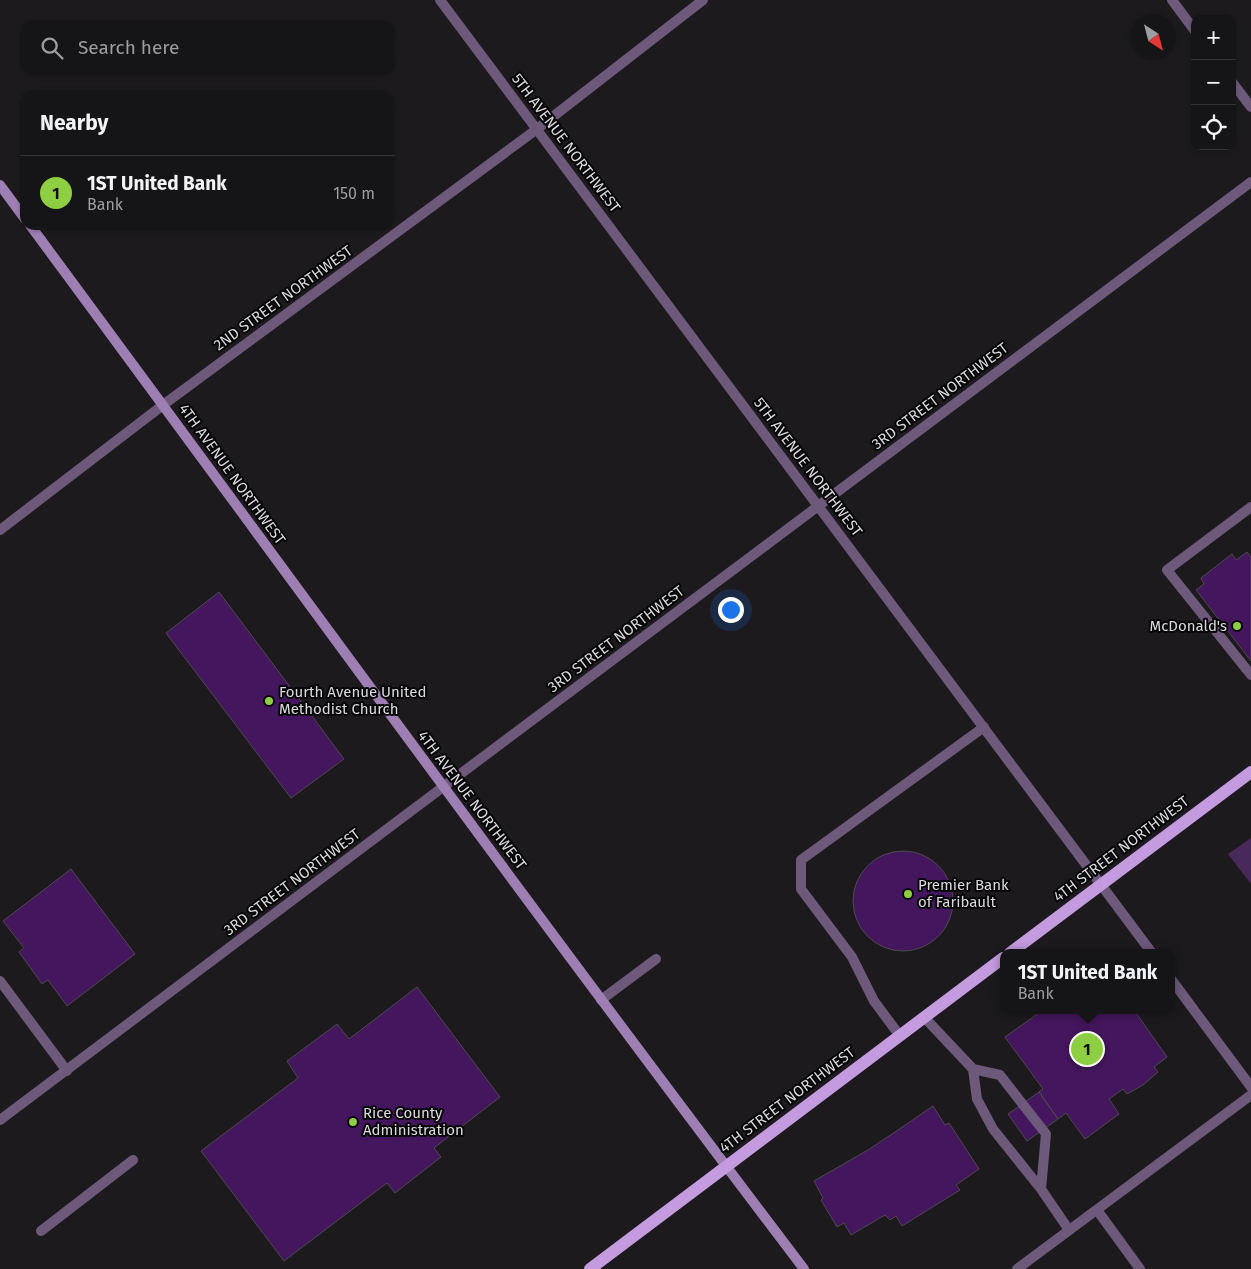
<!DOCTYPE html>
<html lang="en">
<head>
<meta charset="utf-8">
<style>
  :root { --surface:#151416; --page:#222123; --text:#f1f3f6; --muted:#9d9ea1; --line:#343335; --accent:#8ece43 }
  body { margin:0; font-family:"Fira Sans",sans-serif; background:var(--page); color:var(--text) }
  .controls { position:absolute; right:15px; top:15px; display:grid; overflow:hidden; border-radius:10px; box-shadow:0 1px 4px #0004 }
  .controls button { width:45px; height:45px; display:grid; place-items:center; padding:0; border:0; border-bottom:1px solid var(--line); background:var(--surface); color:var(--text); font:25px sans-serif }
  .compass { position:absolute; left:1131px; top:15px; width:45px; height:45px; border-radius:50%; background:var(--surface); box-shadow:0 1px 4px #0004; rotate:144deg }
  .you { position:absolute; left:730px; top:609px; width:18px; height:18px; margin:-12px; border:4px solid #fff; border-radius:50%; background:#1a73e8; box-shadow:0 0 0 8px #1a73e833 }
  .badge { display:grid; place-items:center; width:32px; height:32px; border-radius:50%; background:var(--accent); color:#111; font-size:16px; font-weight:700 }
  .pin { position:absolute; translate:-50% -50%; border:2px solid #fff; box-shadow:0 1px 5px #0006 }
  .popup { position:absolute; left:1000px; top:949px; width:175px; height:65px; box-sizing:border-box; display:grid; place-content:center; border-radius:10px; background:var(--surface); filter:drop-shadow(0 1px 4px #0005); font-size:16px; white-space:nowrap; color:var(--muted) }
  .popup b { font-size:19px; color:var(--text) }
  .popup::after { content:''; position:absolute; left:50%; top:100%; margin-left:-10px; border:10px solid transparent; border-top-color:var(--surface) }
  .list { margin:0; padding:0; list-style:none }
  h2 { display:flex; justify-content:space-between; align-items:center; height:65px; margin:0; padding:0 20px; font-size:21px }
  h2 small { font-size:16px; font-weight:400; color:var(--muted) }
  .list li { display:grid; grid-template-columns:32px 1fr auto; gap:15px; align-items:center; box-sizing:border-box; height:75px; padding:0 20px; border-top:1px solid var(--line) }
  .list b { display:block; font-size:19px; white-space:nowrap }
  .list p { margin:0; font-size:16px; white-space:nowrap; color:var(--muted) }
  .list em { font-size:16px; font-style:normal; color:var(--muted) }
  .icon { flex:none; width:28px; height:28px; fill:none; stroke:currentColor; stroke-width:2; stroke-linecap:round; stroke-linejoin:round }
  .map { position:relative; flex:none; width:1251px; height:1269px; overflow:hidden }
  .search { position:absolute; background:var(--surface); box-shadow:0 1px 4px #0004; left:20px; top:20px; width:375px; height:55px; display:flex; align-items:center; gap:12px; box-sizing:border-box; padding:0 18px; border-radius:15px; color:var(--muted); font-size:19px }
  .panel { position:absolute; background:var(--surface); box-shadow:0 1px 4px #0004; left:20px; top:90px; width:375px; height:140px; border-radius:15px }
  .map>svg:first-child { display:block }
</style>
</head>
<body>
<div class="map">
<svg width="1251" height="1269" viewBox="0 0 1251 1269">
  <rect width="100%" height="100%" fill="#1c1a1d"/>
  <path fill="#48295b" d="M1251,838v46l-23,-30z"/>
  <path fill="#44165d" stroke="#4c4a4e" d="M1247,552l4,5v104l-55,-71 8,-6 -3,-6 31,-24 4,6z
    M219,592l125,167 -53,39 -125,-165z
    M853 901a50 50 0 1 1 100 0a50 50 0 1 1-100 0Z
    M71,869l64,85 -68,52 -19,-26 -6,4 -23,-32 5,-4 -21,-27z
    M417,987l83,110 -66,51 7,9 -46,36 -8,-10 -103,78 -83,-110 97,-73 -11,-17 50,-37 12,15z
    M1043,1010h91l33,47 -13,10 4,5 -15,13 -16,9 -4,-5 -14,10 10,15 -34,25 -19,-26 -8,6 -19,-27 4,-3 -38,-52z
    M1039,1092l19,27 -31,22 -19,-27z
    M933,1106l12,19 4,-2 30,46 -23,16 4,5 -58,36 -6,-10 -6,4 -5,-5 -34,20 -7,-12 -7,4 -16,-27 2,-2 -9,-17 54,-31 33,-22z"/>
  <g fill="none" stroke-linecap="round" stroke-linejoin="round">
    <path stroke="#6d5a7b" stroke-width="10" d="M1251,507l-84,63 84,105
      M601,1000l55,-41
      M924,1017l49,52 4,30 16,30 48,60 28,41
      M900,1036l-26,-35 -22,-44 -51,-68v-29l183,-133
      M973,1069l27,6 46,59 -5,55
      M1097,1210l43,59
      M41,1231l92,-71
      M1017,1269l234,-174"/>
    <path stroke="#6d5a7b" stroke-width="10" d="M440,0l712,953
      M1172,0l23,31
      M1232,82l19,25
      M0,530l163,-125 374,-276 166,-129
      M1171,979l80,108
      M0,981l67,90
      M0,1120l443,-333 808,-605"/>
    <path stroke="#9d7fb3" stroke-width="10" d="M0,185l25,34
      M30,225c257,348 512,699 774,1044"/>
    <path stroke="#c39bde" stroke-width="12" d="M1010,953l241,-181
      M590,1269l413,-311"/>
  </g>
  <g fill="#8ece43" stroke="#060507" stroke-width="2">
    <circle cx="1237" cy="626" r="5"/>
    <circle cx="269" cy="701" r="5"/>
    <circle cx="908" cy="894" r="5"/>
    <circle cx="353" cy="1122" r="5"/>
  </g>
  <g text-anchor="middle" stroke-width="4" stroke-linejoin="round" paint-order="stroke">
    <g font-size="15" fill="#dbd9dc" stroke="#060507">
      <text transform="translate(566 143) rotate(53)" y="5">5TH AVENUE NORTHWEST</text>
      <text transform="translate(283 298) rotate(-36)" y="5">2ND STREET NORTHWEST</text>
      <text transform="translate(940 396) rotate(-37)" y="5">3RD STREET NORTHWEST</text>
      <text transform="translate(808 467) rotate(53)" y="5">5TH AVENUE NORTHWEST</text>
      <text transform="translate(232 474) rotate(54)" y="5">4TH AVENUE NORTHWEST</text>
      <text transform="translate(616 639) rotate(-37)" y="5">3RD STREET NORTHWEST</text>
      <text transform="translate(472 800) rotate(53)" y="5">4TH AVENUE NORTHWEST</text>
      <text transform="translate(1121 849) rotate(-37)" y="5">4TH STREET NORTHWEST</text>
      <text transform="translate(292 882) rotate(-37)" y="5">3RD STREET NORTHWEST</text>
      <text transform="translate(787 1100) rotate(-37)" y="5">4TH STREET NORTHWEST</text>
    </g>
    <g font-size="15" fill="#dbd9dc" stroke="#060507" text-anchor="start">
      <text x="1227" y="631" text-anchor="end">McDonald's</text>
      <text x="279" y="697">Fourth Avenue United<tspan x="279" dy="17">Methodist Church</tspan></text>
      <text x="918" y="890">Premier Bank<tspan x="918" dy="17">of Faribault</tspan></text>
      <text x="363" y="1118">Rice County<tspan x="363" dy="17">Administration</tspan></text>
    </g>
  </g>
</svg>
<div class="controls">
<button>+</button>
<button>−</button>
<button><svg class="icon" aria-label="locate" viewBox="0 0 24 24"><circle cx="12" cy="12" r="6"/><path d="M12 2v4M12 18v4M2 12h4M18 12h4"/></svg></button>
</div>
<svg class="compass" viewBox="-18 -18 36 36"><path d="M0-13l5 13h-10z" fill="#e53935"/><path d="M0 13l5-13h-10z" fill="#9d9ea1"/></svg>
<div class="you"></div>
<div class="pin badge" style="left:1087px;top:1049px">1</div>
<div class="popup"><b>1ST United Bank</b>Bank</div>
<div class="search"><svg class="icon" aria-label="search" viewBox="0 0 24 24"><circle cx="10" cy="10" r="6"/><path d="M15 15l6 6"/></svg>Search here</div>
<section class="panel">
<h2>Nearby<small></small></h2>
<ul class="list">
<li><span class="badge">1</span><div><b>1ST United Bank</b><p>Bank</p></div><em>150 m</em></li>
</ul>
</section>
</div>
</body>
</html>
